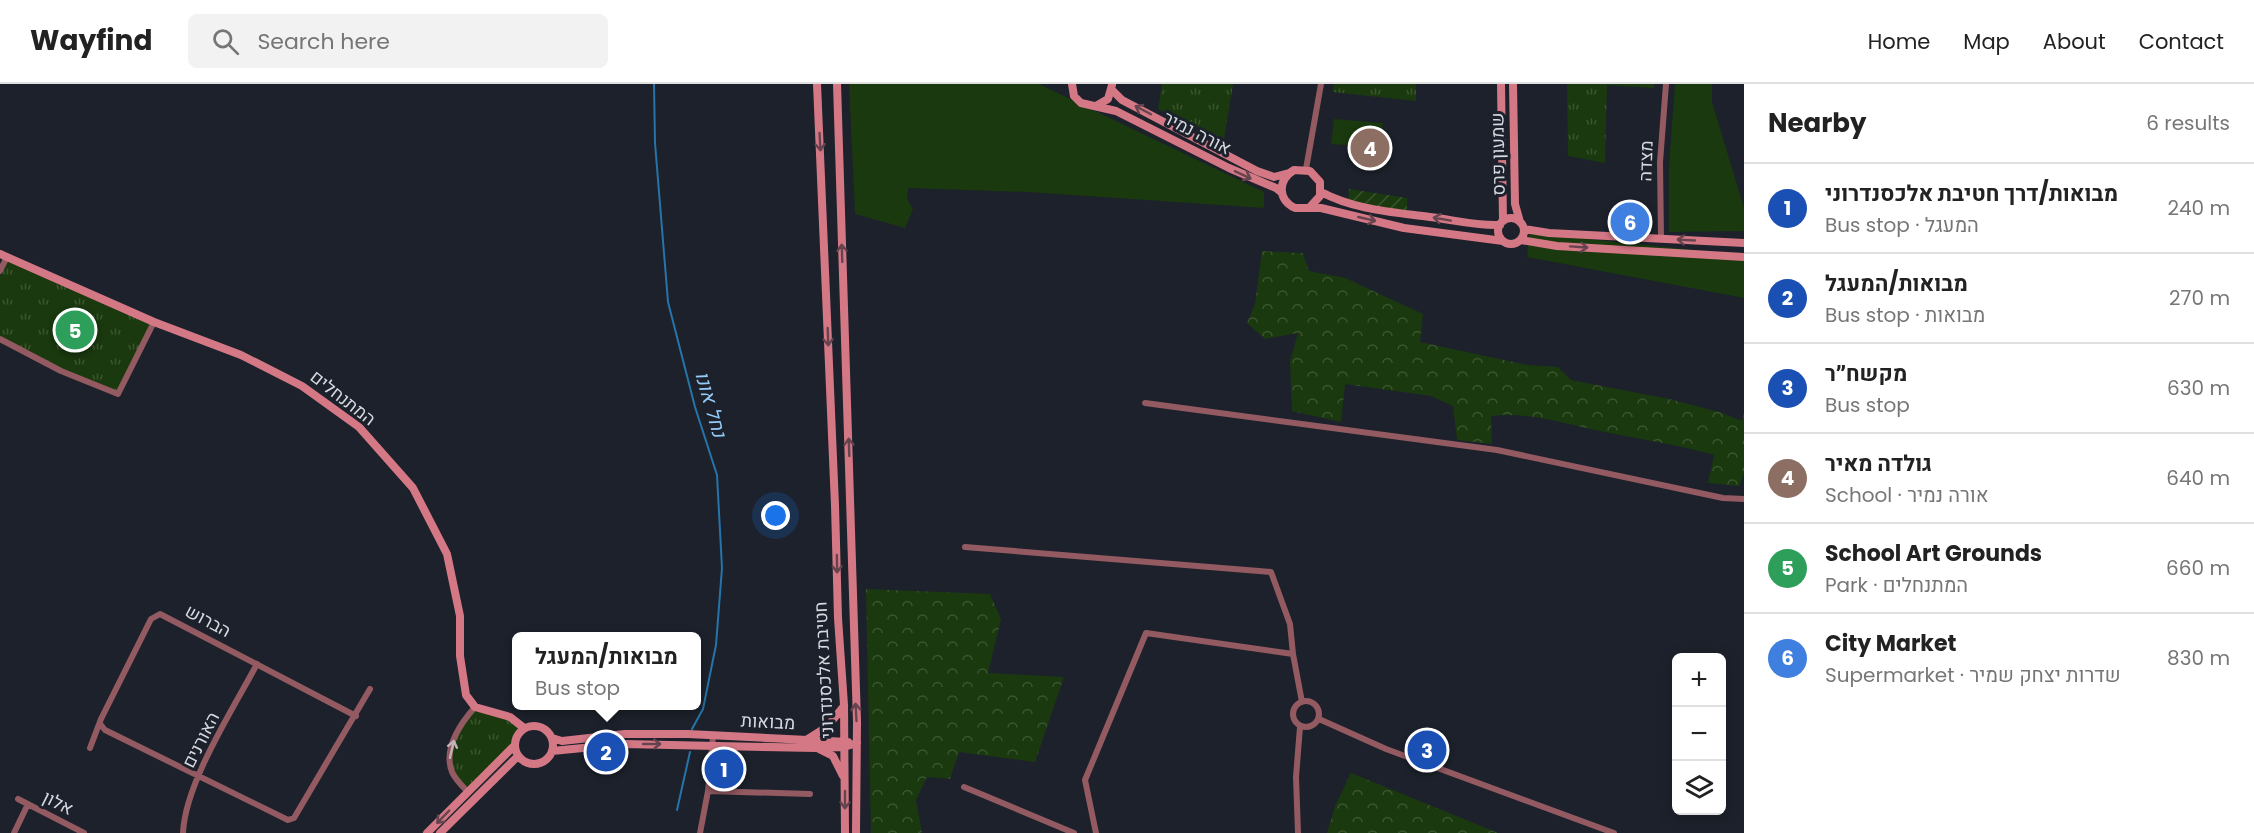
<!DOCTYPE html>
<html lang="en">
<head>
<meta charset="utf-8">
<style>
  :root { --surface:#fff; --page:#f2f2f2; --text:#222; --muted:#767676; --line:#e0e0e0; --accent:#80585e }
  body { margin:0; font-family:Poppins,Heebo,sans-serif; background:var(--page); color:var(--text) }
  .controls { position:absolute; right:18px; bottom:18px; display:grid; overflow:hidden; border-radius:9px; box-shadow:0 3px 15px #0003 }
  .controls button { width:54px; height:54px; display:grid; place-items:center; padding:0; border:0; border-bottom:2px solid var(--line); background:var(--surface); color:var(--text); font:30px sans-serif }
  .you { position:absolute; left:776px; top:432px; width:21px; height:21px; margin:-15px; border:4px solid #fff; border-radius:50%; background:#1a73e8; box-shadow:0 0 0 9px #1a73e833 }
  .badge { display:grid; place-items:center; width:39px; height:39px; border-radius:50%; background:var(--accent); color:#fff; font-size:20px; font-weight:700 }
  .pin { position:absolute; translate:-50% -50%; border:3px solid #fff; box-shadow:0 2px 6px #0006 }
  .popup { position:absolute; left:512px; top:548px; width:189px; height:78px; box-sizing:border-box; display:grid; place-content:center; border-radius:9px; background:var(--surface); filter:drop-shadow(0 2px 4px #0005); font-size:20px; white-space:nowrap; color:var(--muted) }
  .popup b { font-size:22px; color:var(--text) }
  .popup::after { content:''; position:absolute; left:50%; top:100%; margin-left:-12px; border:12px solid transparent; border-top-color:var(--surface) }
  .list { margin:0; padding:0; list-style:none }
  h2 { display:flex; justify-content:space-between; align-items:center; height:78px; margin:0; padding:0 24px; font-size:26px }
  h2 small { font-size:20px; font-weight:400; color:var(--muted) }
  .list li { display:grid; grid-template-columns:39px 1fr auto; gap:18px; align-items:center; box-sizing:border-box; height:90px; padding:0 24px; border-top:2px solid var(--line) }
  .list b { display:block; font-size:22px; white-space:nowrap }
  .list p { margin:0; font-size:20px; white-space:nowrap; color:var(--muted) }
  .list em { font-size:20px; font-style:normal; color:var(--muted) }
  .icon { flex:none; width:33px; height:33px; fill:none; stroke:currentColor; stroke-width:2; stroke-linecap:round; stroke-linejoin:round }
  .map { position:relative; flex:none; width:1744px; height:749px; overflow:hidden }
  header { display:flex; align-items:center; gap:36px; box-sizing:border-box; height:84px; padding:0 30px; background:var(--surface); border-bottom:2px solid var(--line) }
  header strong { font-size:28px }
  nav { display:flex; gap:33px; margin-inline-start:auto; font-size:21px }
  .search { width:420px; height:54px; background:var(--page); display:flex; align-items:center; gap:15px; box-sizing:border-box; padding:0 21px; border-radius:9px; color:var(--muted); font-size:22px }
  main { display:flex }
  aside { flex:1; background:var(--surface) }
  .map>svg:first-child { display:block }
</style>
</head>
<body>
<header>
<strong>Wayfind</strong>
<div class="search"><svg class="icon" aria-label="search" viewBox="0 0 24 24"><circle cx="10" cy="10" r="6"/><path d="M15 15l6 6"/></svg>Search here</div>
<nav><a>Home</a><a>Map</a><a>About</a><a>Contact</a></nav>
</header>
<main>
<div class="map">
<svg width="1744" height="749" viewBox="0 0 1744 749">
  <defs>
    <pattern id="forest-crowns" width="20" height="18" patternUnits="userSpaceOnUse" patternTransform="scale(1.5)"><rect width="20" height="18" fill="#1a390e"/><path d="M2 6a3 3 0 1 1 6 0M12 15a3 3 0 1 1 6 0" fill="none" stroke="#3b5531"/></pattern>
    <pattern id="park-tufts" width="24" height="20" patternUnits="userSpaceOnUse" patternTransform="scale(1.5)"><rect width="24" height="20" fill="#1a390e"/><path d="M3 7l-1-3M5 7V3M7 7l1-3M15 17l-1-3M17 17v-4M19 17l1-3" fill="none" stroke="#3b5531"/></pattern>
    <pattern id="garden-furrows" width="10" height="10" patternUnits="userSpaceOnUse" patternTransform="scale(1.5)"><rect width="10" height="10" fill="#1a390e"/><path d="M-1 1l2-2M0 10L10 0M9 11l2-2" fill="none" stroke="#3b5531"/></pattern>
  </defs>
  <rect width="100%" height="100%" fill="#1c212b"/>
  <path fill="#1a390e" d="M849,0h190l225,108v16l-236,-16 -120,-4 -1,11 6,10 -8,19 -50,-14z
    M1675,0h37v18l32,106v23l-75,1v-66z
    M1334,35l49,4 -2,25 -50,-4z
    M1529,149l215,22v43l-217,-41z"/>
  <path fill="url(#forest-crowns)" d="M1262,167l41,2 6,18 36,7 78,36 -3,28 107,23 31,2 13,13 98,19 50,13 23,9 2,-8v61l-5,12 -31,-3 6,-28c-35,-10 -69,-15 -104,-22 -40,-7 -79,-22 -119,-17l1,28 -35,-4 -4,-34 -22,-10 -86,-12 -4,38 -49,-11 -2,-50 8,-28 -33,6 -18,-16 8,-19z
    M866,505l124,5 11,25 -13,54 76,4 -29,85 -76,-10 -9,27 -23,-2 -11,23 6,33h-51z
    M1351,689l147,60h-171l8,-27z"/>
  <path fill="url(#park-tufts)" d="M1162,0h71l-9,55 -66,-30z
    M1334,0h82v17l-84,-9z
    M1567,0h87v4l-47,-3 -2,78 -37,-7z
    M9,176l145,62 -36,72 -73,-31 -45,-25v-62z
    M475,623l35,10 14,11 -7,6 -3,12 -47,45c-5,-5 -12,-12 -15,-19 -9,-23 8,-48 23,-65z"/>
  <path fill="url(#garden-furrows)" d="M1349,105l58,9v16l-59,-10z"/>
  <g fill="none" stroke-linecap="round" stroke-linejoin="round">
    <path stroke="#2674a9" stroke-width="2" d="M654,0l1,59 13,159 27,105 22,68 5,93 -6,77 -13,64 -11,20
      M677,726l13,-58"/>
    <path stroke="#945a61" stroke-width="6" d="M1306,85l15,-85
      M1661,155l-1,-77 6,-78
      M0,187l7,-14
      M0,255l61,32 57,23 36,-72
      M1145,319l352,47 226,48 21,1
      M965,463l306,25 19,52 3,30
      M1293 630a13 13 0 1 1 26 0a13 13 0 1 1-26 0Z
      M1319,635l67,30 228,84
      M101,641l4,5 183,90 6,-2 76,-129
      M90,664l11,-29 50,-100 9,-5 196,102
      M964,703l110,46
      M467,707c-5,-5 -12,-12 -15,-19 -9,-23 8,-48 23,-65
      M708,707l102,3
      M18,715l66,34
      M14,749l14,-29
      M183,749c2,-50 50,-124 74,-169
      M700,749l8,-42 5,-55
      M1096,749l-11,-53 61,-147 147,21 9,48
      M1298,749l-2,-56 4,-50"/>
    <path stroke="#d57886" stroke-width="8" d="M817,0l18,421 3,113 6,87 1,128
      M837,0l20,638 -1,111
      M1072,0l2,12 7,7 35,8 113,57 47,20 6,5
      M1501,0l2,137
      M1513,0l2,120 5,18
      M1112,6l10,10 135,71 17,6 15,-4
      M1096,22l12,-7 4,-14
      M1321,108c34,18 72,20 109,25 24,3 46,9 70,8
      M1310,123l10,-11v-14l-10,-11 -16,-1c-16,10 -17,29 1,38h26l83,20 99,13
      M1498 147a13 13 0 1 1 26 0a13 13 0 1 1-26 0Z
      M1524,145l25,4 195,10
      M1521,156l36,6 187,11
      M0,170l154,68 87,33 61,31 57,41 54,61 34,66 13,62v40l6,39 9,12 35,10 14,11
      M515 661a19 19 0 1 1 38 0a19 19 0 1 1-38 0Z
      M552,654l10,3 63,-7h63l160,8
      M808,655l19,-12 17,-21
      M819,665l14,7 10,20
      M552,667l72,-7 192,4 28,-1 13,-4
      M427,749l87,-87
      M440,749l78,-77"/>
  </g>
  <defs><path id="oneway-shaft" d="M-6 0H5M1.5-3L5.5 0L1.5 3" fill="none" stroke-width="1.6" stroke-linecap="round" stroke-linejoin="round" transform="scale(1.5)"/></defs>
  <g stroke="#66444f">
    <use href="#oneway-shaft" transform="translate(1143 26) rotate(-152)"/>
    <use href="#oneway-shaft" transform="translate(820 58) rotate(87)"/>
    <use href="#oneway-shaft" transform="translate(1243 91) rotate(25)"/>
    <use href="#oneway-shaft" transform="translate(1367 135) rotate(13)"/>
    <use href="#oneway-shaft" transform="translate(1442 135) rotate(-170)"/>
    <use href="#oneway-shaft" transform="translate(1686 156) rotate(-177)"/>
    <use href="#oneway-shaft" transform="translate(1579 163) rotate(4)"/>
    <use href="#oneway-shaft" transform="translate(842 169) rotate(-92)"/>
    <use href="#oneway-shaft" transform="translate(828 253) rotate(88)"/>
    <use href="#oneway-shaft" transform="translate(849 363) rotate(-92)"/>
    <use href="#oneway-shaft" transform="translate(837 480) rotate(89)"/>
    <use href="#oneway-shaft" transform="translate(856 628) rotate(-93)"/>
    <use href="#oneway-shaft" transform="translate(652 660)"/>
    <use href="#oneway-shaft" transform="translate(845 716) rotate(90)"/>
    <use href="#oneway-shaft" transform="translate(443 733) rotate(134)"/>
  </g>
  <use stroke="#c2b3ba" href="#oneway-shaft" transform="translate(452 665) rotate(-77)"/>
  <g text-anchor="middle" stroke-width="6" stroke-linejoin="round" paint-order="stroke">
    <g font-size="18" fill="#d6d9e0" stroke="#1c212b">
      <text transform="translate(1197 49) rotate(27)" y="6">אורה נמיר</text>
      <text transform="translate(1498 70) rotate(-91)" y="6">שמעון פרס</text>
      <text transform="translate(1646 77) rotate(-88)" y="6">מצדה</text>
      <text transform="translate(343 314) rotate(38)" y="6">המתנחלים</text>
      <text transform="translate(208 537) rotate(28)" y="6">הברוש</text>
      <text transform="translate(824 586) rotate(-93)" y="6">חטיבת אלכסנדרוני</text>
      <text transform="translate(768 638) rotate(3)" y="6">מבואות</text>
      <text transform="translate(201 656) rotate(-63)" y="6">האורנים</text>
      <text transform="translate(58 719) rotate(27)" y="6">אלון</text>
    </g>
    <g font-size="20" font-style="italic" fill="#94cbf7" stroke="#1c212b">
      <text transform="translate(711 320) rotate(74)" y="7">נחל אונו</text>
    </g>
  </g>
</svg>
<div class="controls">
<button>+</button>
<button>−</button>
<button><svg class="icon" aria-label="layers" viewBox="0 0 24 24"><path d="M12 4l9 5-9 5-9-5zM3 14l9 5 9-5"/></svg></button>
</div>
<div class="you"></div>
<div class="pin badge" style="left:724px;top:685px;background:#1a4fb4">1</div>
<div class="pin badge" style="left:606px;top:668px;background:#1a4fb4">2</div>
<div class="popup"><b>מבואות/המעגל</b>Bus stop</div>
<div class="pin badge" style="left:1427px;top:666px;background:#1a4fb4">3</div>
<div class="pin badge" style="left:1370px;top:64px;background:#8d6e63">4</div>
<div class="pin badge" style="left:75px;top:246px;background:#2e9e5b">5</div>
<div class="pin badge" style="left:1630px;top:138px;background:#3f7fe0">6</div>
</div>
<aside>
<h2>Nearby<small>6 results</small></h2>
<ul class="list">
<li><span class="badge" style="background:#1a4fb4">1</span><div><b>מבואות/דרך חטיבת אלכסנדרוני</b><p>Bus stop · המעגל</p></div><em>240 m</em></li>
<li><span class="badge" style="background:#1a4fb4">2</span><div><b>מבואות/המעגל</b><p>Bus stop · מבואות</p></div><em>270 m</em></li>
<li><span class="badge" style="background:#1a4fb4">3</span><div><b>מקשח״ר</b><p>Bus stop</p></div><em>630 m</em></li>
<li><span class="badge" style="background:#8d6e63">4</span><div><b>גולדה מאיר</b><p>School · אורה נמיר</p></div><em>640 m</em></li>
<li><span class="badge" style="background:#2e9e5b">5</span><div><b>School Art Grounds</b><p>Park · המתנחלים</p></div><em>660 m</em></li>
<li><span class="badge" style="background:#3f7fe0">6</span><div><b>City Market</b><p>Supermarket · שדרות יצחק שמיר</p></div><em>830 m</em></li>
</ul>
</aside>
</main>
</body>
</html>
